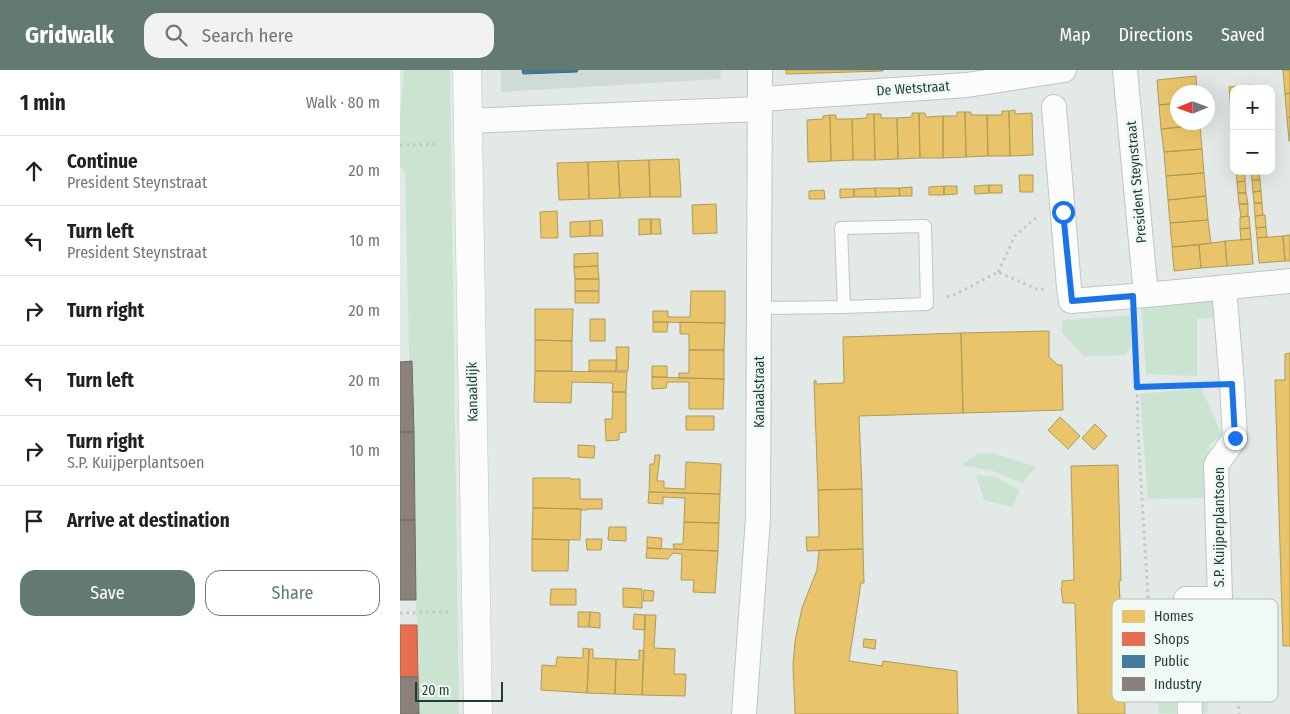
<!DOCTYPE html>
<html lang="en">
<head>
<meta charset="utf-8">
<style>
  :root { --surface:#fff; --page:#f2f2f2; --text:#202124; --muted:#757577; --line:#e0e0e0; --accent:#637a72 }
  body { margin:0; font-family:"Fira Sans Condensed",sans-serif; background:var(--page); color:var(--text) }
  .controls { position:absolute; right:15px; top:15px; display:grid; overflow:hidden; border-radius:10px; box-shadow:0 5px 20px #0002 }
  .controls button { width:45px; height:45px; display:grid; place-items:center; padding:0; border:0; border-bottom:1px solid var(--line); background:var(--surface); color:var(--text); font:25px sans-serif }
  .compass { position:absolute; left:770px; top:15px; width:45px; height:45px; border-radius:50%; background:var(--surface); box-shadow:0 5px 20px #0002; rotate:269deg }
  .scale { position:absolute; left:15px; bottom:12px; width:88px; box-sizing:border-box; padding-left:5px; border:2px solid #1e3e34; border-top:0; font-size:14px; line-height:18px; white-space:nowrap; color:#1e3e34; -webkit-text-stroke:4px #f0f9f4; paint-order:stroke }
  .stop { position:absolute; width:15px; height:15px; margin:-11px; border:4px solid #1a73e8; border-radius:50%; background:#fff }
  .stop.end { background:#1a73e8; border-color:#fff; box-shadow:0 1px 5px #0008 }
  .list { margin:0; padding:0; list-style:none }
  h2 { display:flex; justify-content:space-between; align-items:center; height:65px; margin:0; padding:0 20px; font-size:21px }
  h2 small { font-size:16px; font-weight:400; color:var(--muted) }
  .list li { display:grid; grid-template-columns:32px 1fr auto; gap:15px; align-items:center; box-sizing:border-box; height:70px; padding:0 20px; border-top:1px solid var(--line) }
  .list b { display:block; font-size:19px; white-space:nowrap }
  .list p { margin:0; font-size:16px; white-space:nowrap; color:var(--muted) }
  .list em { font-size:16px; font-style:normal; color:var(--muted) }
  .actions { display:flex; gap:10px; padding:15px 20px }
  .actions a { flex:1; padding:11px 0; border:1px solid var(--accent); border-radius:15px; text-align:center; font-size:18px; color:var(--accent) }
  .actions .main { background:var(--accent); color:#fff }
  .icon { flex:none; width:28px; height:28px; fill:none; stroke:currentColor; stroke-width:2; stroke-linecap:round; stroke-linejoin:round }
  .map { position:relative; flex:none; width:890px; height:644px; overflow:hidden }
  header { display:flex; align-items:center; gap:30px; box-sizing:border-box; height:70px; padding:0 25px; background:var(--accent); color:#fff }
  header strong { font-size:24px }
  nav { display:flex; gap:28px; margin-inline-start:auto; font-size:18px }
  .search { width:350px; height:45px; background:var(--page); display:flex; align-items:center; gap:12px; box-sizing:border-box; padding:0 18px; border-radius:15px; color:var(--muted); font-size:19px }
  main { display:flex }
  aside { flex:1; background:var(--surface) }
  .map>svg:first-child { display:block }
</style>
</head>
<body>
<header>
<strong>Gridwalk</strong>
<div class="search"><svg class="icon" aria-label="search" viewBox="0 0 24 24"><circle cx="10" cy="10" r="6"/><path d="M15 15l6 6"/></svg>Search here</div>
<nav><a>Map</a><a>Directions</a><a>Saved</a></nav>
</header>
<main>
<aside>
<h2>1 min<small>Walk · 80 m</small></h2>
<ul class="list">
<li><svg class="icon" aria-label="ahead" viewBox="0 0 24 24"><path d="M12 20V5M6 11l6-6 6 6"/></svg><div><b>Continue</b><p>President Steynstraat</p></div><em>20 m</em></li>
<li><svg class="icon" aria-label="left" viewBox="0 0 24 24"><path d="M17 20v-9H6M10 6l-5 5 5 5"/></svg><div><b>Turn left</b><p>President Steynstraat</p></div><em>10 m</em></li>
<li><svg class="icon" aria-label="right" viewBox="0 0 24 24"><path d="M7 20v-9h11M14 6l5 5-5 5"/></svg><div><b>Turn right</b></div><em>20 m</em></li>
<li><svg class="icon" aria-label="left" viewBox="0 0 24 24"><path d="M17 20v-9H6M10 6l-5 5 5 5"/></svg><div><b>Turn left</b></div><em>20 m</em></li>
<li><svg class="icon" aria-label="right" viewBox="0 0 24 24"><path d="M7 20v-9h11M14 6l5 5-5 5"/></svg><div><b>Turn right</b><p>S.P. Kuijperplantsoen</p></div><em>10 m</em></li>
<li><svg class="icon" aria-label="arrive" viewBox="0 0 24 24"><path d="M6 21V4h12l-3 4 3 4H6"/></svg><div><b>Arrive at destination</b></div></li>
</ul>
<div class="actions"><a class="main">Save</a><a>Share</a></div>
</aside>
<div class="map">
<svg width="890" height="644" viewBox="0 0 890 644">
  <rect width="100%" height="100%" fill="#e2e9e6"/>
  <path fill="#cfdbd6" d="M101,0h220l-1,9 -219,13z"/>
  <path fill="#cae4d1" d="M4,0h46l9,644h-42l2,-52 -5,-96 -9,-393 -5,-6v-50z
    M813,230l8,17 -24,2v57l-51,-2 -5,-69z
    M731,245v32l-6,8 -41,1 -22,-23 1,-13z
    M801,318l21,47 -13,10v53l-61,1 -8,-105z
    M593,383l43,14 -14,16 -29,-12 -32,-6 16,-11z
    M576,405l17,1 27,14 -8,17 -28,-7z
    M754,545l19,14 3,85 -17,-1z
    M827,569l2,57 -20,2 -2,15h-7l-4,-73z"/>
  <path fill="#e9c46a" stroke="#ac9c5a" d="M386,0h97v1l-97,3z
    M883,0h7v23l-5,1z
    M796,6l1,16h-19v11l-19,2 -2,-25z
    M852,15v4h-8v-3z
    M837,16v3h-3v10h-4l-1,-12z
    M890,23v24l-3,1 -2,-24z
    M830,29h4v11l-3,1z
    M778,33v19h22v3l-39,4 -2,-24z
    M615,40v4l17,-1 1,42 -23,1 -1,-45z
    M602,41h7l1,45h-22l-1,-41h15z
    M557,42h8l1,45 -23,1v-42h14z
    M565,42h6v3h16l1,41 -22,1z
    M512,43h7l1,45 -22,1 -1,-41 15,-1z
    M519,43h6l1,4 17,-1v42h-23z
    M467,44h7l1,46h-22l-1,-41 15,-1z
    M474,44h7v4h16l1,41 -23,1z
    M430,45h6v4h16l1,41 -22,1z
    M430,45l1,46 -23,1 -1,-42 16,-1v-3z
    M890,47v24h-1l-2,-23z
    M800,55l2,24 -38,3 -3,-23z
    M802,79l2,24 -38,3 -2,-24z
    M279,89l2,38h-31l-1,-37z
    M249,90l1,37 -30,1 -2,-37z
    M218,91l2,37 -31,1 -1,-37z
    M188,92l1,37 -30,1 -2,-37z
    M836,101h9v10l-8,1z
    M851,101h8l1,9h-8z
    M804,103l2,23 -38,4 -2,-24z
    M619,105h14v17h-13z
    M852,110h8l1,11 -8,1z
    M845,111l1,12h-8l-1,-11z
    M589,115h13v8h-13z
    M589,115v8l-14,1 -1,-8z
    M544,116v9h-15v-8z
    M544,116h13v8l-13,1z
    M512,117v9h-12l-1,-8z
    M475,118h24l1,8 -24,1z
    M475,118l1,9h-22v-8z
    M440,119h14v8l-14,1z
    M424,120l1,9h-16v-8z
    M861,121l1,12h-8l-1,-11z
    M838,123h8l2,11h-9z
    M806,126l2,24 -38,3 -2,-23z
    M854,133h8l1,12 -8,1z
    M316,134l1,29 -24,1 -1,-29z
    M839,134h9v12l-7,1z
    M157,141l1,27h-17l-1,-26z
    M865,145l1,12 -10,1 -1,-12z
    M849,146l1,12 -10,1v-12z
    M239,149h12v15l-12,1z
    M251,149h9l1,15h-10z
    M202,150l1,16h-13v-15z
    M808,150l3,23 -39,4 -2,-24z
    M190,151v15l-20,1v-15z
    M866,157l1,10 -10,1 -1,-10z
    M850,158l1,11 -10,1 -1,-11z
    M890,165v26h-5l-2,-25z
    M883,166l2,25 -26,2 -2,-25z
    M851,169l2,25 -26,2 -2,-25z
    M825,171l2,25 -26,2 -2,-23z
    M799,175l2,23 -27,3 -2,-24z
    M198,183v13l-24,1v-13z
    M198,196l1,13h-24l-1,-12z
    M175,209h24v12h-24z
    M175,221h24v12h-24z
    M291,221h34v32l-72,-1v-11h15v6h22z
    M135,239h38l-1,32 -37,-1z
    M190,249h15v22h-15z
    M253,252h15l-1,10h-14z
    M280,252l45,1 -1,27h-35v-16h-9z
    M649,261v26l9,8h4l1,45 -100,3 -2,-80z
    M561,263l2,80 -104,3 3,73 -44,1 -4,-109 2,-1v4l28,-1 -1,-46z
    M135,270l37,1v30h-37z
    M216,277h13l-1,24h-11z
    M289,280h35v29l-45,-1v-5h10z
    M890,283v293h-7l-8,-266h10v-26z
    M189,290h27v11h-27z
    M252,296h15v11h-15z
    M135,301l92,1 -1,20h-14l1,-9 -41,-1 -1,21 -37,-1z
    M252,307l72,2 -1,30h-34v-27h-22l-1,6 -14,1z
    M213,322h13v40l-7,1v7l-13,1 -1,-22h7z
    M286,346h28v14h-28z
    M660,347l20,19 -12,13 -20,-19z
    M695,354l12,12 -13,14 -12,-12z
    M178,375l17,1 -1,12 -16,-1z
    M255,385h5l-3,26h7v7l21,1 1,-27 35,2 -1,30 -71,-2 1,-28h4z
    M718,395l3,116h-2l1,19h7v1h-5l3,113h-47l-3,-111h-12l-2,-15h1v-7l12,-1 -3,-114z
    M133,408h37v1h10v20h22v10h-15v1h-6v-1l-48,-1z
    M462,419l1,60 -56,2 -1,-14h13l-1,-47z
    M249,422l71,2 -1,29 -35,-1 1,-24 -22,-1v7l-15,-1z
    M133,438l48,1 -1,31 -48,-1z
    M284,452l35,1 -1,28 -44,-2 -1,-5h10z
    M209,457h17v14l-18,-1z
    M247,467l15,1 -1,11 -14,-1z
    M132,469l37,1 -1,31h-36z
    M186,469h16l-1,11h-14z
    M247,478l71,3 -3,42 -22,-1 1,-12h-13l1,-26 -9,-1 -5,6 -22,-1z
    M463,479l1,34h-3l-12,78 33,5 1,-5 74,10 1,43h-163l-2,-49 2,-24 7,-33 15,-38 2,-20z
    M223,518l19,1v19l-19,-1z
    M151,519h25v16h-26z
    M244,520l10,1 -1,10h-10z
    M178,542h12l-1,15h-11z
    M190,542l10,1v15l-11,-1z
    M234,544l11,1v15l-12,-1z
    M245,545h11l-2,33 21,1 -1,25h12l-1,22 -43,-1z
    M464,569l12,1 -1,9 -12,-2z
    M183,578l6,1 -2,44 -46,-3 1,-25 14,1 1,-9 26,1z
    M189,579h4v9l23,1 -1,35 -28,-1z
    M239,580l5,1 -2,44 -27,-1 1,-35 23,1z"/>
  <path fill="#e76f51" stroke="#ab6048" d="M0,555h17l1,52h-18z"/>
  <path fill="#457b9d" stroke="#39697e" d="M122,0h56l-1,2 -54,2z"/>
  <path fill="#8a817c" stroke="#6a6d66" d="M12,291l2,71h-14v-70z
    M0,362h14l1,88h-15z
    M0,450h15l1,80h-16z
    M0,607h18l1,37h-19z"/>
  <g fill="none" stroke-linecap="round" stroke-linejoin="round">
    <defs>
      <path id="lane" d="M360,238l84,-1 83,-3 -2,-78 -84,2 3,79"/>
      <path id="street" d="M725,0l21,225 144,-14
        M361,29l206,-14 97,-15
        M654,37l15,180 2,14 75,-6
        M68,51l292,-12
        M344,644l14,-196 2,-448
        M790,644l-4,-115h34l-4,-134 19,-27 -3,-54 -8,-96"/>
      <path id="secondary" d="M67,0l11,644"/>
    </defs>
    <use href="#lane" stroke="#bfc6c3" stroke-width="14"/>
    <use href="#street" stroke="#bfc6c3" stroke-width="26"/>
    <use href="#secondary" stroke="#bdc7c3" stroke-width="29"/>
    <path stroke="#bfcac6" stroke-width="3" stroke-dasharray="2.5 4" stroke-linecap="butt" d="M0,75l39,-1
      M598,202l17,-36 21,-18
      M547,227l9,-3 42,-22 41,18 5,-1
      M734,253l3,64
      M761,542h-12l-11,-179 -1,-46 69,-2
      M0,543l48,-1
      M833,552l6,92"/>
    <use href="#lane" stroke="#fbfcfb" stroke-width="12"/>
    <use href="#street" stroke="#fbfcfb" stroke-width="24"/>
    <use href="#secondary" stroke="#fbfcfb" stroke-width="28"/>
  </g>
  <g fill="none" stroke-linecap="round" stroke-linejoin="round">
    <path stroke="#1a73e8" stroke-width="6" d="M663,142l9,89 61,-5 4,91 95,-3 3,54"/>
  </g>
  <g text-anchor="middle" stroke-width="5" stroke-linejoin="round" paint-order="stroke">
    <g font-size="14" fill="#1e3e34" stroke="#f0f9f4">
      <text transform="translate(513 18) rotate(-4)" y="5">De Wetstraat</text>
      <text transform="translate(736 112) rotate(-95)" y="5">President Steynstraat</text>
      <text transform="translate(72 322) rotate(-91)" y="5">Kanaaldijk</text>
      <text transform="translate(359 322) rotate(-90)" y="5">Kanaalstraat</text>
      <text transform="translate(819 457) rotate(-90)" y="5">S.P. Kuijperplantsoen</text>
    </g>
  </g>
  <rect x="712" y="529" width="166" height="103" rx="8" fill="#f0f9f4" stroke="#b1c1ba" stroke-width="1"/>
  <rect x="722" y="540" width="23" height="13" fill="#e9c46a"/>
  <rect x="722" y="562" width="23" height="14" fill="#e76f51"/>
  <rect x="722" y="585" width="23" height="13" fill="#457b9d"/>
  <rect x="722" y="607" width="23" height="14" fill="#8a817c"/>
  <g font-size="14" fill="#1e3e34">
    <text x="754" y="551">Homes</text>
    <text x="754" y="574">Shops</text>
    <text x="754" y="596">Public</text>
    <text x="754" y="619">Industry</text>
  </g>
</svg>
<div class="controls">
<button>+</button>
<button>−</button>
</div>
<svg class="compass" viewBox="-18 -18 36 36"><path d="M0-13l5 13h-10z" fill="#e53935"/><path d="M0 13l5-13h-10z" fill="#757577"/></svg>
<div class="scale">20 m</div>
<div class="stop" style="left:663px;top:142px"></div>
<div class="stop end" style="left:835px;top:368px"></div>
</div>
</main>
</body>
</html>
